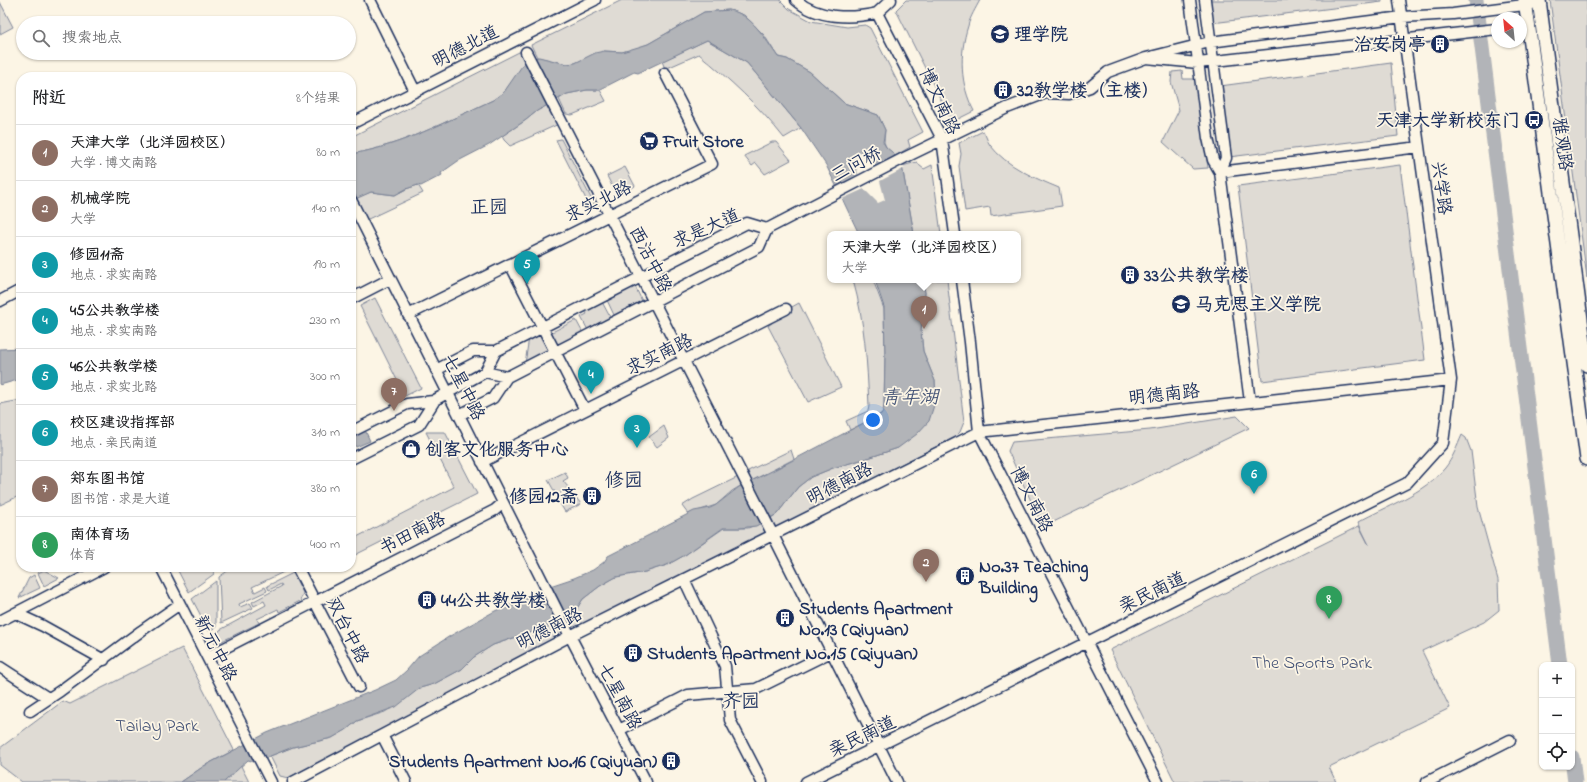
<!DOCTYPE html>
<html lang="zh">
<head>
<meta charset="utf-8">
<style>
  :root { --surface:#fff; --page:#f6f6f6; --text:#202124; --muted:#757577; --line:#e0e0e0; --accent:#1b2f5e }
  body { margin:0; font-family:"Indie Flower","LXGW WenKai TC",sans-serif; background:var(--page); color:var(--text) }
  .controls { position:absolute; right:12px; bottom:12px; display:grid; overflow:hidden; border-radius:8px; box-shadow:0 1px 3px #0004 }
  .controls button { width:36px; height:36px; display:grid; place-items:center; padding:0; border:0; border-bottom:1px solid var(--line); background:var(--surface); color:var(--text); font:20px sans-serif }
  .compass { position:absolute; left:1491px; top:12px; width:36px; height:36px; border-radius:50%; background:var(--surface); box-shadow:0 1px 3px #0004; rotate:333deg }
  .you { position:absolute; left:873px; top:420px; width:14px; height:14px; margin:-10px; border:3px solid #fff; border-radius:50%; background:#1a73e8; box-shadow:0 0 0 6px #1a73e833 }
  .badge { display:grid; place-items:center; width:26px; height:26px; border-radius:50%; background:var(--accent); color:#fff; font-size:13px; font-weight:700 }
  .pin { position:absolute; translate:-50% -33px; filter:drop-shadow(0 1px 2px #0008) }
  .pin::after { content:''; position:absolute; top:21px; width:14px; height:12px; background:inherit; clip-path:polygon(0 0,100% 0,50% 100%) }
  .popup { position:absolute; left:827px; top:231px; width:194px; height:52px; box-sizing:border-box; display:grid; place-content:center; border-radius:8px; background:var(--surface); filter:drop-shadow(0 1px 3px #0005); font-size:13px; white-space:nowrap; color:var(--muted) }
  .popup b { font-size:15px; color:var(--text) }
  .popup::after { content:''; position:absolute; left:50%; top:100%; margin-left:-8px; border:8px solid transparent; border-top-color:var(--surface) }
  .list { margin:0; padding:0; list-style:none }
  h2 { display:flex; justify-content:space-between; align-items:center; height:52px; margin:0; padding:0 16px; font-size:17px }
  h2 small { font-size:13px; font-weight:400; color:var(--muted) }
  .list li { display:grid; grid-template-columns:26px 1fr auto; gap:12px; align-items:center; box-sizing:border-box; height:56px; padding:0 16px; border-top:1px solid var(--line) }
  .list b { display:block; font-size:15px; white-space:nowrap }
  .list p { margin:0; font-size:13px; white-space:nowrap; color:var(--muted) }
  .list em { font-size:13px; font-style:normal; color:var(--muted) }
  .icon { flex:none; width:22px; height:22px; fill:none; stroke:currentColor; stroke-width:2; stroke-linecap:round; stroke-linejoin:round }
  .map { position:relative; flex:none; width:1587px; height:782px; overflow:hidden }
  .search { position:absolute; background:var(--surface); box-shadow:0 1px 3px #0004; left:16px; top:16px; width:340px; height:44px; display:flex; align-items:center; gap:10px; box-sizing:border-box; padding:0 14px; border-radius:22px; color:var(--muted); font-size:15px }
  .panel { position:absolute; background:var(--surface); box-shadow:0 1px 3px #0004; left:16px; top:72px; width:340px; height:500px; border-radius:16px }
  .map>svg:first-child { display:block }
</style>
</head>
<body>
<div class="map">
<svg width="1587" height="782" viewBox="0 0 1587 782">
  <rect width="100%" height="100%" fill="#fcf5e5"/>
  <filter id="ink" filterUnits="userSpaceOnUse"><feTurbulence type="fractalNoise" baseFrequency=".025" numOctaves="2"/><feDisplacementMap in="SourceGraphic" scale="8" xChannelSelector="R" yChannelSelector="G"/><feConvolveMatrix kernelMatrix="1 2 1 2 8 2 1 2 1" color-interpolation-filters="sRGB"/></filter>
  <g filter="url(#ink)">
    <path fill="#dfdbd4" stroke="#7d8599" d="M622,0h158l9,9 22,12 36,6 18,-2 5,3 53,104 -15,8 2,7 -15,9 -9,-9 -2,-5 1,-12 -7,-15 -34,-12 -34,-31 -23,-13 -9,-2 -14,-22 -20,-20 -15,-5 -25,2 -56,32 -13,5 -13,3 -18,-1 -29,12 -8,1 -30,-7 -6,-12z
      M906,0h74c-4,8 -10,17 -12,26 -9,28 -8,59 6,85l-22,11 -56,-112z
      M1210,0h172v2l-170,21z
      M1550,0h37v278z
      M0,2l13,25 -13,7z
      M707,40l40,23 54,65 -17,10c-25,-32 -54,-58 -85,-84l-34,15 -3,-8z
      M523,50l5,11 -24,31 -11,8c-46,21 -92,46 -142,54v-17z
      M1391,63l7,73 -169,21 -9,-71z
      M1182,71l1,8h14l11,89 -15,1 -30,-27 16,-32 -8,-28 1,-10z
      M587,90h13l6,11 -34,14 -6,-1 -7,-15 8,-5z
      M551,103l10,20 -51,23 -6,-6 -2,-4 24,-16 11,-9z
      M983,131c3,4 4,10 7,14 17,22 45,33 69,43l3,18 -71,10 -1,-9 -25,4 -6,-45 2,-12 -2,-11z
      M561,139l34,67 -4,3 -35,-69z
      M772,142h4l15,18 -26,14 -9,-11 -4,3 -8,-10z
      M917,162l3,4 4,3 8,-4 9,69h-27l-12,-68z
      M1400,165l25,195 -163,21 -24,-195z
      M625,167l10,19 -18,10 -10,-20z
      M418,185l5,8 -57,27 -11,-22 16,-6 24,3 11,-6z
      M853,280h20l11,29 1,47 -1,49v6l-3,3 -31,16 -4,-9 22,-10 1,-5c-2,-44 -4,-83 -16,-126z
      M923,280h24l17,142 -4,10 -5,5 -179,91 -5,-10 6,-4 21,-27 13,-10 22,-9 38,-11 27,-9 38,-49 -1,-18 -12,-30 -2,-20 4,-38z
      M634,284l8,17 -28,14 -8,-17z
      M375,298l46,90 -16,8 -45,-90z
      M601,300l9,17 -7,4 1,4 -15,7 -8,-15 6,-3 -3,-5z
      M799,303l42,84 -33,15 -40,-76 22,-18z
      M576,320l8,15 -27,12 -7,-14z
      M540,332l10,20 -25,12 4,-27z
      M21,400v95l-21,10v-101z
      M1237,416l12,12 -206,99 -35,-76 4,-9 138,-12z
      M664,426l5,12 -12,9 -8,-10z
      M426,432h19l32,62 -126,63v-17l103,-53z
      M1462,435l4,3 5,13 7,56 20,73 1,30 -15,12 -62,29 28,57 -121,59 7,15h-161l-65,-132 249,-124 10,19 -11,-23c29,-16 65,-28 87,-54 8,-10 12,-22 17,-33z
      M791,450l3,9 -43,22 -3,-10z
      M565,472l3,6 -5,3 5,6 -11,9 -9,-16z
      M738,477l4,8 -10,6 -16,14 -28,9 -6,-8 11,-7z
      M571,491l10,13 -16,8 -6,-10z
      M763,522l6,11 -194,98 -5,-12 13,-20 17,-13 16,-9 29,-5 22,-7 18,-10 39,-27h24z
      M176,567h36l2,7 -25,18z
      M233,567h56l1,2 -38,18 3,5 10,-5 2,4 -28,13 1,3 10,-4 3,5 -32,15 -2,-46z
      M44,570l15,8 -15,8 -6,-13z
      M293,573l10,20 -3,8 -21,11 -1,-3 -21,10 2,4 -43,21 -3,-5 7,-9 46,-25 -2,-4 -10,5 -2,-4 30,-16 -1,-2 -12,6 -2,-4z
      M34,575l6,13 -21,10 10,-20z
      M216,581v46l-7,4 -17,-32z
      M559,623l4,9 -2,5 -273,141 -8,-2 -10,-20 23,-9 39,-9 14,-8 11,-9 28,-9 35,-24 14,-4 28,-15 12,-12 19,-12z
      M182,648l52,102 -30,16 -23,16h-159l-22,-17v-17l63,-47 7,3z
      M241,766l8,16h-25z"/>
    <path fill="#b2b4b8" stroke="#767f94" d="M729,10c23,4 36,29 49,47l9,2 23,13 34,31 34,12 7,15 -2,12 3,5 6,5 10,14 12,68h-55l-33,-69 -25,-37 -54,-65 -40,-23 -69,33 -4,-1 -35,18h-12l-20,4 -30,17 -11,9 -37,25 -31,16 -17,12 1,2 -21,11 -3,-1 -12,4 -11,6 -24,-3 -20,9v-47c50,-8 96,-33 142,-54l11,-8 20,-29 9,-5 6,-1 28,7 8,-1 20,-10 9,-2 18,1 26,-8 56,-32z
      M875,280h48l2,13 -4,38 2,20 12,30 1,18 -7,22 -12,13 -19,14 -27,9 -38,11 -22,9 -13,10 -21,27 -21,12 -16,2h-17l-38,27 -18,10 -22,7 -29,5 -16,9 -17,13 -13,20 -30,11 -24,7 -23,8 -19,12 -12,12 -28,15 -14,4 -24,19 -39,14 -11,9 -14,8 -39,9 -38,15 -7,-2 -24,22h-43l23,-16 63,-33 108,-43 21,-10 11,-10 12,-14 31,-20 45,-25 24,-10 19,-11 36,-12 19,-8 11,-8 4,-6 49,-25v-1l37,-19 16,-3 6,-3 23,-18 35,-17 107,-56 2,-3 1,-6 1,-49 -1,-49z
      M21,348v31l-21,6v-36z
      M365,430l5,11 -14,6 -5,-10z"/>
    <path fill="#fcf5e5" d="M860,152l15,15 22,-12 8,13 -25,13 5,19 -7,3 -14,-14 -22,10 3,9 -15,-31h1l5,10 22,-13 -4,-18z"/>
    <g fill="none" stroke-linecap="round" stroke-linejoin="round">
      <path stroke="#b2b4b8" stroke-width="15" d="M1476,0l84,665
        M1572,757l3,25"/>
      <defs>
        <path id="minor" d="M370,0l45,91
          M796,0c21,19 55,19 81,13
          M1190,0l18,138 5,22 7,12 30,230
          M1205,0l21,158 -6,14
          M877,13l65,126 13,95
          M877,13l14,-13
          M1497,29l-299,34 -52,-5 64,-16 192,-25 51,-3 79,-10
          M526,52l247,483 124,247
          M351,124l244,-124
          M1220,172l199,-25
          M351,200l219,436 76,146
          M767,229l137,-71 103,-50 39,-15 23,1 21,-7 18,-15 38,-14
          M510,264l75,146
          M962,280l8,62 9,90 179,350
          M351,299l39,-20
          M0,301l21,-11
          M408,315l304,-151 -47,-91
          M436,370l37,-19h23
          M485,372l22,5 252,-130 8,-18
          M485,372l11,-21 251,-128 20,6
          M459,415l34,-17 14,-21
          M351,432l56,-28 26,-3 52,-29
          M351,459l68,-34 16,-25
          M482,462l304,-153
          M161,567l110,215
          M297,567l62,120
          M684,579l41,87 5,54 32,62
          M15,613l28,13 61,34
          M0,621l104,-54
          M207,657l288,-147 8,-7
          M0,667l48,31
          M30,711l30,-20 81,-60 39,-27
          M619,730l69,-35 68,-6 75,-37
          M382,735l24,47
          M293,782l277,-146 409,-204 472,-52
          M806,782l601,-299 36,-40 8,-63 -52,-380
          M1427,782l83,-42"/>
        <path id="major" d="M1525,0l62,459
          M1539,0l48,365"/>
      </defs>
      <use href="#minor" stroke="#1b2f5e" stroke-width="13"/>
      <use href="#major" stroke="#1b2f5e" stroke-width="16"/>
      <use href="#minor" stroke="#fcf5e5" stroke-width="10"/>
      <use href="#major" stroke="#fcf5e5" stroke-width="13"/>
    </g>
  </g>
  <defs>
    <symbol id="university-disc" viewBox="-11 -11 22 22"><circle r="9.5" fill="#1b2f5e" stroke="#fcf5e5"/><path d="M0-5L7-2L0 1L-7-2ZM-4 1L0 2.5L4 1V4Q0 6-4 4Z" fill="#fff"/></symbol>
    <symbol id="building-disc" viewBox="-11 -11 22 22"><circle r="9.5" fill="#1b2f5e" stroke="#fcf5e5"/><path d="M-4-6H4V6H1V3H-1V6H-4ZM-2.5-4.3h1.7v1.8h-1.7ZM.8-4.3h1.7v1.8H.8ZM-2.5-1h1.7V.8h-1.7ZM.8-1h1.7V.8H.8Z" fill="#fff"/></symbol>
    <symbol id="bus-disc" viewBox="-11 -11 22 22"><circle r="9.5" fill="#1b2f5e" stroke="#fcf5e5"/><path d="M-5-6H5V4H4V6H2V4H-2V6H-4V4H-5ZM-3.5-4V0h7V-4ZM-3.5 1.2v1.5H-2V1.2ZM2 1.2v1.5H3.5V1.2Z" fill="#fff"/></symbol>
    <symbol id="supermarket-disc" viewBox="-11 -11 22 22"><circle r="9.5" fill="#1b2f5e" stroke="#fcf5e5"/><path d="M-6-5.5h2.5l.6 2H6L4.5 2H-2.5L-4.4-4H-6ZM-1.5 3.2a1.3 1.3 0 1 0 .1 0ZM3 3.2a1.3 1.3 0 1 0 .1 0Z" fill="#fff"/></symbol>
    <symbol id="shop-disc" viewBox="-11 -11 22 22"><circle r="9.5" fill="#1b2f5e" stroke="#fcf5e5"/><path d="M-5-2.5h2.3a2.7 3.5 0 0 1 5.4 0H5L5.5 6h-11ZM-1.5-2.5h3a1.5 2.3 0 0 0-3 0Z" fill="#fff"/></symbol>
  </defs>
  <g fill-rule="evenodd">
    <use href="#university-disc" x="989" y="23" width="22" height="22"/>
    <use href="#building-disc" x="1429" y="33" width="22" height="22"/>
    <use href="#building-disc" x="992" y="79" width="22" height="22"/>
    <use href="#bus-disc" x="1523" y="109" width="22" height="22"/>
    <use href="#supermarket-disc" x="638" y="130" width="22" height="22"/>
    <use href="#building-disc" x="1119" y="264" width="22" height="22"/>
    <use href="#university-disc" x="1170" y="293" width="22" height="22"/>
    <use href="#shop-disc" x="400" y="438" width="22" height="22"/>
    <use href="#building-disc" x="581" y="485" width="22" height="22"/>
    <use href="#building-disc" x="954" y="565" width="22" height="22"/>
    <use href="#building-disc" x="416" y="589" width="22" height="22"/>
    <use href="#building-disc" x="774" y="607" width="22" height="22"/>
    <use href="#building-disc" x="622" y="642" width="22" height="22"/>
    <use href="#building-disc" x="660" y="750" width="22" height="22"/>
  </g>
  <g text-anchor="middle" stroke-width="3.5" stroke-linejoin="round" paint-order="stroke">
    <g font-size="18" font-weight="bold" fill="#1b2f5e" stroke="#fcf5e5" text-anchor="start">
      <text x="1014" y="40">理学院</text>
      <text x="1426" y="50" text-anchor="end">治安岗亭</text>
      <text x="1017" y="96">32教学楼（主楼）</text>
      <text x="1520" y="126" text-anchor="end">天津大学新校东门</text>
      <text x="663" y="147">Fruit Store</text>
      <text x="1144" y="281">33公共教学楼</text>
      <text x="1195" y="310">马克思主义学院</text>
      <text x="425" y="455">创客文化服务中心</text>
      <text x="578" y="502" text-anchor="end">修园12斋</text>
      <text x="979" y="572">No.37 Teaching<tspan x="979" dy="21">Building</tspan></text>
      <text x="441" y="606">44公共教学楼</text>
      <text x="799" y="614">Students Apartment<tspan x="799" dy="21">No.13 (Qiyuan)</tspan></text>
      <text x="647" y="659">Students Apartment No.15 (Qiyuan)</text>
      <text x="657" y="767" text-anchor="end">Students Apartment No.16 (Qiyuan)</text>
    </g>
    <g font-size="18" fill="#1b2f5e" stroke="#fcf5e5">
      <text transform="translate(465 46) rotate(-27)" y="6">明德北道</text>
      <text transform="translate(940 101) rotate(65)" y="6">博文南路</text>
      <text transform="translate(1563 144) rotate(82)" y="6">雅观路</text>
      <text transform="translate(856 164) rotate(-28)" y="6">三问桥</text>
      <text transform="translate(1442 188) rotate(82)" y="6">兴学路</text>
      <text transform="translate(598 201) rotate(-26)" y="6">求实北路</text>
      <text transform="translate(706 228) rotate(-24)" y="6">求是大道</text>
      <text transform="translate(651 259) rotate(63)" y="6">西沽中路</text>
      <text transform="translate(659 354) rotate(-26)" y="6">求实南路</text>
      <text transform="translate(464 387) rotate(63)" y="6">七星中路</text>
      <text transform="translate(1164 394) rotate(-6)" y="6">明德南路</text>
      <text transform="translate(839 483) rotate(-27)" y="6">明德南路</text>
      <text transform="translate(1032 499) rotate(63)" y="6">博文南路</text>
      <text transform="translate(412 533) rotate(-27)" y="6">书田南路</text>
      <text transform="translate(1152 592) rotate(-26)" y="6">亲民南道</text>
      <text transform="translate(549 628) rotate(-27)" y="6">明德南路</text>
      <text transform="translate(348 630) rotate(63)" y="6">双台中路</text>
      <text transform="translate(216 648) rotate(63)" y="6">新元中路</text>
      <text transform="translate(620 696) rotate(62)" y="6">七星南路</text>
      <text transform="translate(862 736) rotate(-26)" y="6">亲民南道</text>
    </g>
    <g font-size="18" fill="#425176" stroke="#fcf5e5">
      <text x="1312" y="668">The Sports Park</text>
      <text x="157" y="731">Tailay Park</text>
    </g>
    <g font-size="19" fill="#1b2f5e" stroke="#fcf5e5">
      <text x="489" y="213">正园</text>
      <text x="624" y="486">修园</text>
      <text x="741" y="707">齐园</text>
    </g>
    <g font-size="19" font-style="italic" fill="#485779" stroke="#fcf5e5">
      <text x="910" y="403">青年湖</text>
    </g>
  </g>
</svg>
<div class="controls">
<button>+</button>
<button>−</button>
<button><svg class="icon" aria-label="locate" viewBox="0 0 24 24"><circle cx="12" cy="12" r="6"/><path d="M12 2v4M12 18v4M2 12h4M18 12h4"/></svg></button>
</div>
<svg class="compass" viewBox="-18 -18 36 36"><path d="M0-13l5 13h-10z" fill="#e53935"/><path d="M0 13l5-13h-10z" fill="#757577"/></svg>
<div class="you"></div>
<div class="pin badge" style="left:924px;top:329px;background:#8d6e63">1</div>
<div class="popup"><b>天津大学（北洋园校区）</b>大学</div>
<div class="pin badge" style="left:926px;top:582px;background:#8d6e63">2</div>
<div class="pin badge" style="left:637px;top:448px;background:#0f9aa8">3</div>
<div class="pin badge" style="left:591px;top:394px;background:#0f9aa8">4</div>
<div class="pin badge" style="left:527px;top:284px;background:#0f9aa8">5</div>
<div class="pin badge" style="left:1254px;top:494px;background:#0f9aa8">6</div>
<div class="pin badge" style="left:394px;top:411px;background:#8d6e63">7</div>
<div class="pin badge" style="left:1329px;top:619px;background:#2e9e5b">8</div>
<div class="search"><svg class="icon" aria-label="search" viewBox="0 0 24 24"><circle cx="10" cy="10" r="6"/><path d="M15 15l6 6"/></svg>搜索地点</div>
<section class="panel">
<h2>附近<small>8个结果</small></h2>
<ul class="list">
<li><span class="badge" style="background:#8d6e63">1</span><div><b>天津大学（北洋园校区）</b><p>大学 · 博文南路</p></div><em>80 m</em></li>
<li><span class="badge" style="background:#8d6e63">2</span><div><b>机械学院</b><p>大学</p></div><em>140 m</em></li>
<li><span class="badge" style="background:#0f9aa8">3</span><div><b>修园11斋</b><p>地点 · 求实南路</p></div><em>190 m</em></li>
<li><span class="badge" style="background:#0f9aa8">4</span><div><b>45公共教学楼</b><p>地点 · 求实南路</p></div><em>230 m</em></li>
<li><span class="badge" style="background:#0f9aa8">5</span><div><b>46公共教学楼</b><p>地点 · 求实北路</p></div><em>300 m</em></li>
<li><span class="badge" style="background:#0f9aa8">6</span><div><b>校区建设指挥部</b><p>地点 · 亲民南道</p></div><em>310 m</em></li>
<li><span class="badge" style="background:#8d6e63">7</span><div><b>郑东图书馆</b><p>图书馆 · 求是大道</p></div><em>380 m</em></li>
<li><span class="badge" style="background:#2e9e5b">8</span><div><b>南体育场</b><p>体育</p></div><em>400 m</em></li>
</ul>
</section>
</div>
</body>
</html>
